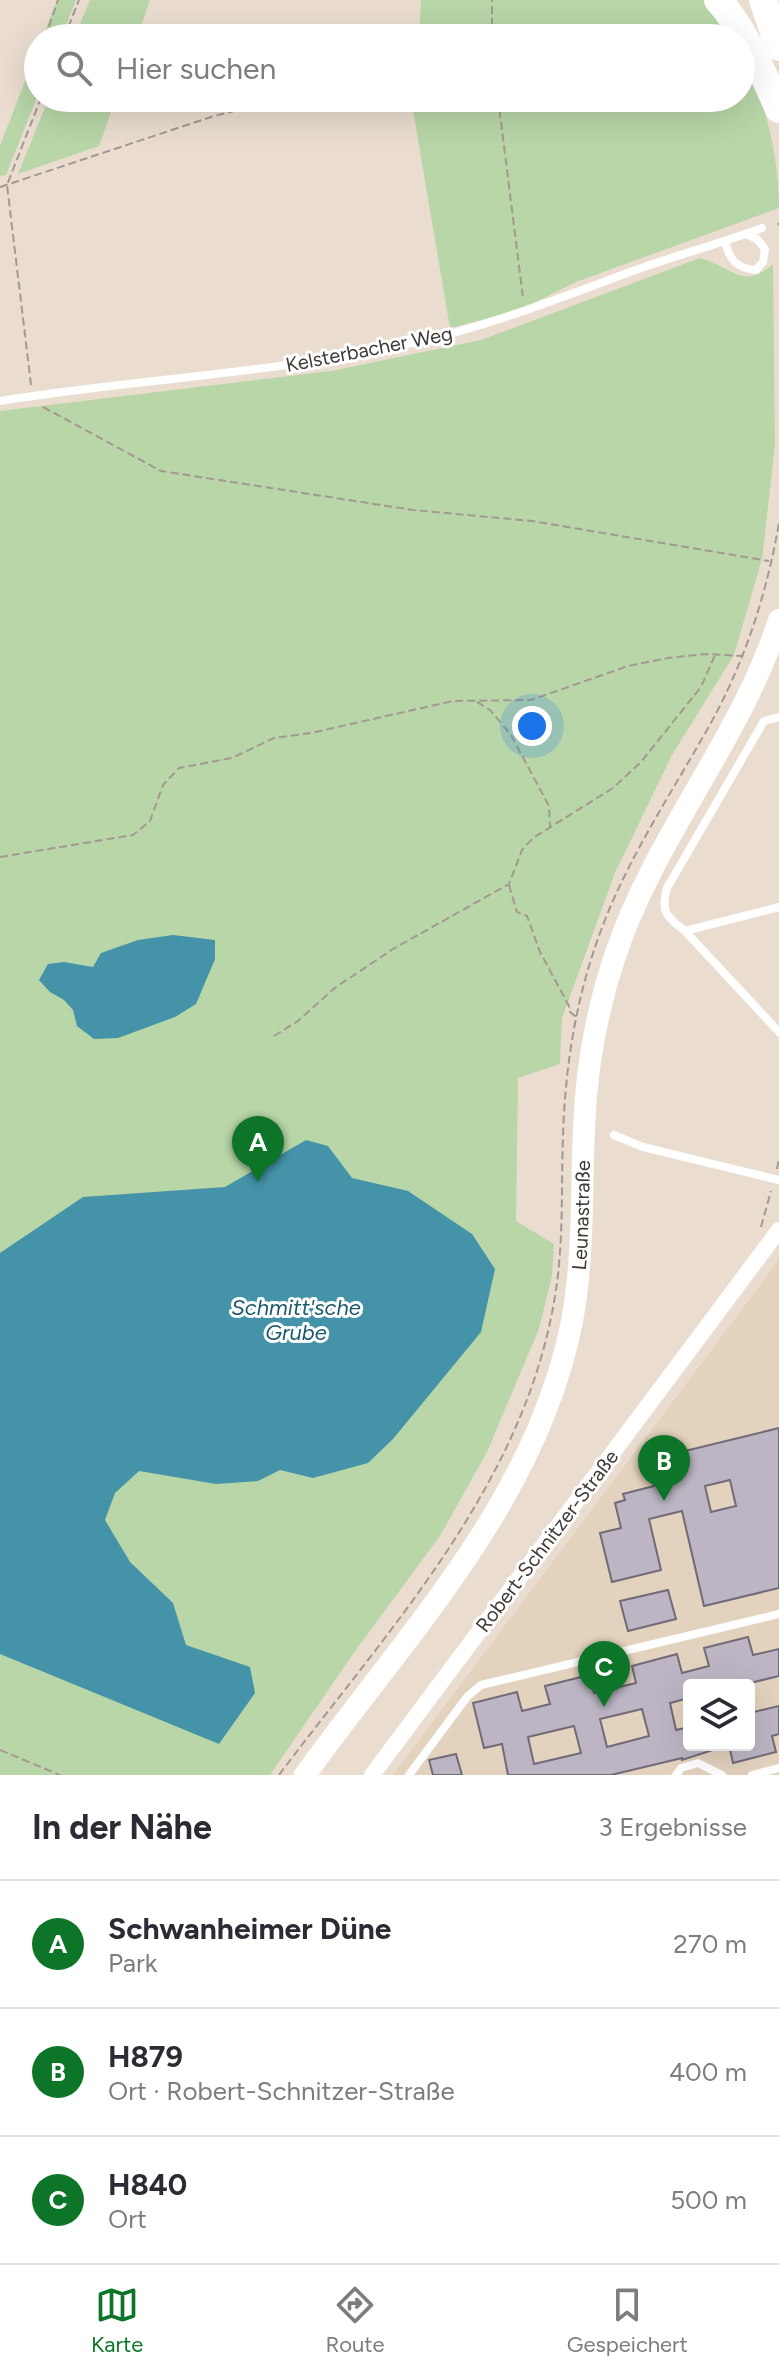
<!DOCTYPE html>
<html lang="de">
<head>
<meta charset="utf-8">
<style>
  :root { --surface:#fff; --page:#f7f7f7; --text:#2b2b33; --muted:#7c7c81; --line:#e1e1e2; --accent:#0c7528 }
  body { margin:0; font-family:Figtree,sans-serif; background:var(--page); color:var(--text) }
  .controls { position:absolute; right:24px; bottom:24px; display:grid; overflow:hidden; border-radius:8px; box-shadow:0 8px 32px #0002 }
  .controls button { width:72px; height:72px; display:grid; place-items:center; padding:0; border:0; border-bottom:2px solid var(--line); background:var(--surface); color:var(--text); font:40px sans-serif }
  .you { position:absolute; left:532px; top:726px; width:28px; height:28px; margin:-20px; border:6px solid #fff; border-radius:50%; background:#1a73e8; box-shadow:0 0 0 12px #1a73e833 }
  .badge { display:grid; place-items:center; width:52px; height:52px; border-radius:50%; background:var(--accent); color:#fff; font-size:26px; font-weight:700 }
  .pin { position:absolute; translate:-50% -66px; filter:drop-shadow(0 2px 4px #0008) }
  .pin::after { content:''; position:absolute; top:42px; width:28px; height:24px; background:inherit; clip-path:polygon(0 0,100% 0,50% 100%) }
  .list { margin:0; padding:0; list-style:none }
  h2 { display:flex; justify-content:space-between; align-items:center; height:104px; margin:0; padding:0 32px; font-size:34px }
  h2 small { font-size:26px; font-weight:400; color:var(--muted) }
  .list li { display:grid; grid-template-columns:52px 1fr auto; gap:24px; align-items:center; box-sizing:border-box; height:128px; padding:0 32px; border-top:2px solid var(--line) }
  .list b { display:block; font-size:30px; white-space:nowrap }
  .list p { margin:0; font-size:26px; white-space:nowrap; color:var(--muted) }
  .list em { font-size:26px; font-style:normal; color:var(--muted) }
  .icon { flex:none; width:44px; height:44px; fill:none; stroke:currentColor; stroke-width:2; stroke-linecap:round; stroke-linejoin:round }
  .map { position:relative; flex:none; width:779px; height:1775px; overflow:hidden }
  .search { position:absolute; background:var(--surface); box-shadow:0 8px 32px #0002; left:24px; right:24px; top:24px; height:88px; display:flex; align-items:center; gap:20px; box-sizing:border-box; padding:0 28px; border-radius:44px; color:var(--muted); font-size:30px }
  .sheet { height:488px; background:var(--surface) }
  nav { display:flex; justify-content:space-around; align-items:center; box-sizing:border-box; height:112px; border-top:2px solid var(--line); background:var(--surface); font-size:22px; color:var(--muted) }
  nav a { display:grid; justify-items:center; gap:4px }
  nav .on { color:var(--accent) }
  .map>svg:first-child { display:block }
</style>
</head>
<body>
<div class="map">
<svg width="779" height="1775" viewBox="0 0 779 1775">
  <rect width="100%" height="100%" fill="#eaddd0"/>
  <path fill="#e3d2be" fill-rule="evenodd" d="M779,1244v531h-386l385,-514zM689,1685h60v60h-60z"/>
  <path fill="#b8d6a8" d="M57,0h19l-15,38h-19z
    M90,0h60l-13,38h-63z
    M421,0h284l27,38h-228l-1,-2 -84,2z
    M38,47v48l-32,80 -6,1v-30z
    M741,55c25,45 38,102 38,153l-203,74 -59,29 -67,17 -39,-230h330z
    M49,98h67l-17,48 -81,28z
    M700,258c33,9 43,33 73,6l2,181 -13,114 -28,96 -62,100 -57,118 -53,145 -2,46 -42,14 -2,143 38,23 -2,32 -13,53 -52,123 -47,84 -85,115 -85,124h-270v-1364l331,-40 150,-31z"/>
  <path fill="#4493a9" d="M173,935l42,5v19l-19,45 -21,13 -57,21 -24,1 -17,-13 -4,-16 -9,-10 -14,-8 -11,-12 9,-16 16,-2 29,5 8,-14 37,-13z
    M306,1140l22,6 24,32 56,13 64,43 23,35 -14,63 -88,107 -25,24 -55,15 -33,-8 -22,11 -42,3 -77,-13 -24,22 -10,27 25,42 43,41 13,42 64,22 5,26 -36,51 -219,-90v-401l83,-56 142,-10z"/>
  <path fill="#bdb5c4" stroke="#716a77" stroke-width="2" fill-rule="evenodd" d="M779,1428v160l-75,18 -22,-95 -33,8 12,51 -49,12 -12,-49 21,-5 -6,-25 10,-3 -2,-6 31,-8 -6,-26zM730,1480l6,26 -25,6 -6,-26z
    M668,1590l8,29 -48,12 -8,-30z
    M748,1637l5,18 26,-6v27l-37,9h-53v13l-19,5 6,27 13,-3v18h27v4l-34,11v-2l-71,17h-103l-6,-31 -18,4 -11,-45 44,-11 5,19 28,-7 -5,-18 44,-11 5,18 42,-10 -4,-17 45,-12 5,19 27,-7 -5,-18zM642,1709l7,27 -42,11 -7,-28zM574,1726l7,27 -47,11 -6,-27z
    M779,1706v28l-7,2 4,16 -43,11 -4,-18h20v-32z
    M456,1754l6,21h-29l-4,-15z"/>
  <g fill="none" stroke-linecap="round" stroke-linejoin="round">
    <path stroke="#a39990" stroke-width="2" stroke-dasharray="8 4" stroke-linecap="butt" d="M45,38l13,-38
      M64,38l15,-38
      M492,38v-38
      M38,59l-2,7 2,9
      M498,98l25,200
      M0,187l214,-71 72,-18
      M778,223l1,2
      M31,385l-24,-200 34,-87
      M43,407l118,64 252,39 119,11 237,40
      M477,702l13,8 21,25 38,71 1,21
      M0,857l133,-22 17,-14 13,-36 16,-17 53,-10 42,-20 37,-5 142,-32 78,-1 97,-34 40,-8 38,-4 37,2
      M509,885l8,27 10,4 13,36 29,54v5l7,6
      M274,1036l24,-15 38,-34 57,-38 116,-65 13,-34 11,-12 80,-50 28,-26 60,-75 14,-32
      M777,1169l2,-10
      M761,1227l10,-36
      M0,1750l60,25
      M279,1775c109,-145 243,-288 275,-473 10,-55 7,-111 9,-166 2,-69 13,-138 37,-203 28,-77 74,-143 113,-214 33,-61 54,-127 66,-196"/>
    <path stroke="#fff" stroke-width="8" d="M725,242c5,18 11,26 31,28l7,-8 2,-13 -8,-10 -11,-5
      M0,401c138,-22 279,-28 416,-59 77,-17 151,-47 225,-74 40,-14 81,-25 121,-40
      M779,717l-15,4 -97,167c-7,24 0,29 18,43l94,101
      M685,931l94,-24
      M614,1135l29,12 136,33
      M409,1775l58,-78 14,-12 298,-71
      M676,1775l5,-7 17,-5 24,12
      M752,1775l27,-7"/>
    <path stroke="#fff" stroke-width="16" d="M372,1775l407,-545"/>
    <path stroke="#fff" stroke-width="22" id="s1" d="M305,1775c103,-143 232,-275 267,-454 12,-64 9,-128 12,-192 2,-59 13,-120 32,-176 40,-118 125,-215 163,-333"/>
    <path stroke="#fff" stroke-width="28" d="M718,0c27,30 44,72 61,109
      M763,0l16,47"/>
  </g>
  <g text-anchor="middle" stroke-width="6" stroke-linejoin="round" paint-order="stroke">
    <g font-size="20" fill="#3f3a35" stroke="#fff">
      <text transform="translate(369 349) rotate(-11)" y="7">Kelsterbacher Weg</text>
      <text dy="7" stroke="none"><textPath href="#s1" startOffset="638">Leunastraße</textPath></text>
      <text transform="translate(547 1541) rotate(-53)" y="7">Robert-Schnitzer-Straße</text>
    </g>
    <g font-size="22" font-style="italic" fill="#1a5a6b" stroke="#fff">
      <text x="296" y="1315">Schmitt'sche<tspan x="296" dy="25">Grube</tspan></text>
    </g>
  </g>
</svg>
<div class="controls">
<button><svg class="icon" aria-label="layers" viewBox="0 0 24 24"><path d="M12 4l9 5-9 5-9-5zM3 14l9 5 9-5"/></svg></button>
</div>
<div class="you"></div>
<div class="pin badge" style="left:258px;top:1182px">A</div>
<div class="pin badge" style="left:664px;top:1501px">B</div>
<div class="pin badge" style="left:604px;top:1707px">C</div>
<div class="search"><svg class="icon" aria-label="search" viewBox="0 0 24 24"><circle cx="10" cy="10" r="6"/><path d="M15 15l6 6"/></svg>Hier suchen</div>
</div>
<section class="sheet">
<h2>In der Nähe<small>3 Ergebnisse</small></h2>
<ul class="list">
<li><span class="badge">A</span><div><b>Schwanheimer Düne</b><p>Park</p></div><em>270 m</em></li>
<li><span class="badge">B</span><div><b>H879</b><p>Ort · Robert-Schnitzer-Straße</p></div><em>400 m</em></li>
<li><span class="badge">C</span><div><b>H840</b><p>Ort</p></div><em>500 m</em></li>
</ul>
</section>
<nav>
<a class="on"><svg class="icon" aria-label="map" viewBox="0 0 24 24"><path d="M3 6l6-2 6 2 6-2v14l-6 2-6-2-6 2zM9 4v14M15 6v14"/></svg>Karte</a>
<a><svg class="icon" aria-label="directions" viewBox="0 0 24 24"><path d="M12 3l9 9-9 9-9-9zM9 14v-3h6M13 9l2 2-2 2"/></svg>Route</a>
<a><svg class="icon" aria-label="saved" viewBox="0 0 24 24"><path d="M7 4h10v16l-5-4-5 4z"/></svg>Gespeichert</a>
</nav>
</body>
</html>
